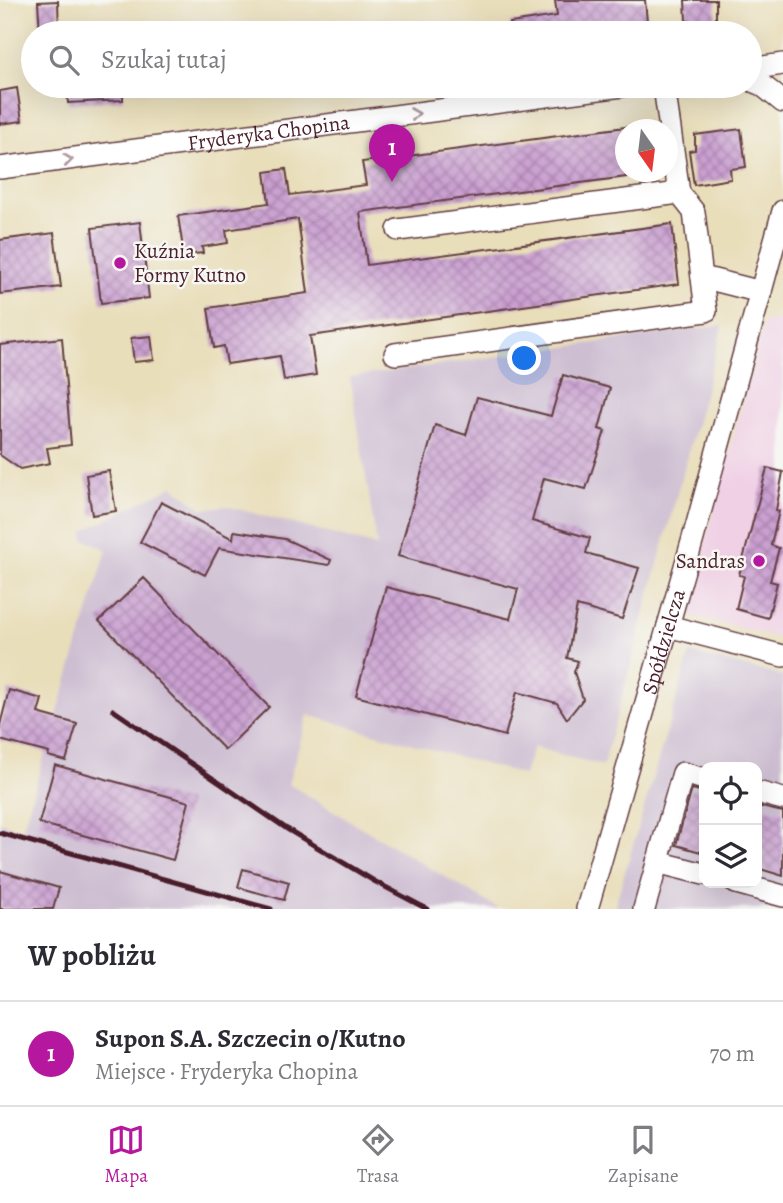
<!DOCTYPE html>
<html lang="pl">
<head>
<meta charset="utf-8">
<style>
  :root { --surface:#fff; --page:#f2f2f3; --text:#2b2b33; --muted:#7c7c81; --line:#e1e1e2; --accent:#b5179e }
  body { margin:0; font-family:Alegreya,serif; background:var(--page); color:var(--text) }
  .controls { position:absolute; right:21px; bottom:21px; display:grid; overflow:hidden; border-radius:14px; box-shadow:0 7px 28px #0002 }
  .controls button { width:63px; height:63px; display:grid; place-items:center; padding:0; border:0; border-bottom:2px solid var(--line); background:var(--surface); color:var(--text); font:35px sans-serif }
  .compass { position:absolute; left:615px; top:119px; width:63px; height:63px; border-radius:50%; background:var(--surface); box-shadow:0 7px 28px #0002; rotate:166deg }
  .you { position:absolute; left:525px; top:359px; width:24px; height:24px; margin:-18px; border:5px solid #fff; border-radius:50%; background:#1a73e8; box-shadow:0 0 0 10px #1a73e833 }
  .badge { display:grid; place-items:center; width:46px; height:46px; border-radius:50%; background:var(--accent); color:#fff; font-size:23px; font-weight:700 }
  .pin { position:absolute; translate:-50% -58px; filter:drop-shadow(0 2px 4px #0008) }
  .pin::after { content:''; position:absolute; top:37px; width:24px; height:21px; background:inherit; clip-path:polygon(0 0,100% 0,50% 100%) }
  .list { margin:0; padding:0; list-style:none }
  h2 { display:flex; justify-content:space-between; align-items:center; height:91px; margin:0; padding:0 28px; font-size:30px }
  h2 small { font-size:23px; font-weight:400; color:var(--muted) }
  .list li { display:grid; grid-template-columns:46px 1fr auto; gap:21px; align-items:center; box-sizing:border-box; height:105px; padding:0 28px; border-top:2px solid var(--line) }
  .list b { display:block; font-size:26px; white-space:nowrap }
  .list p { margin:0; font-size:23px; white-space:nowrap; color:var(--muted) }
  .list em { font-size:23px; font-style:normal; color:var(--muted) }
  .icon { flex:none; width:38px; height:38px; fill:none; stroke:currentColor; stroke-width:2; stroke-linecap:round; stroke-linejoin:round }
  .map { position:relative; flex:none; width:783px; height:909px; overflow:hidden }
  .search { position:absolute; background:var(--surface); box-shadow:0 7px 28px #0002; left:21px; right:21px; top:21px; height:77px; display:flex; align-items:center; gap:18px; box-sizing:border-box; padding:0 24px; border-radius:38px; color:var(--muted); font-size:26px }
  .sheet { height:196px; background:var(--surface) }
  nav { display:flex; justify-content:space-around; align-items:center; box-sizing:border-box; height:98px; border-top:2px solid var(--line); background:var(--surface); font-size:19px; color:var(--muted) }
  nav a { display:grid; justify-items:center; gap:4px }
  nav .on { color:var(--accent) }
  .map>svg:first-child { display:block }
</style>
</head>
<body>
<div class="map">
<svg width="783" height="909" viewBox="0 0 783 909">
  <defs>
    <pattern id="building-cross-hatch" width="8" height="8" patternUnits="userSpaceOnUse" patternTransform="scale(1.75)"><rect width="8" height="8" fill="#caa0d1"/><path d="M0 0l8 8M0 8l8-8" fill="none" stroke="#a682aa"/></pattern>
  </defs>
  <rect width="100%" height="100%" fill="#f6f6f2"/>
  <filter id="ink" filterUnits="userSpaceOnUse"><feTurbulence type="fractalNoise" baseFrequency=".0143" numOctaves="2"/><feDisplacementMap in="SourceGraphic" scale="14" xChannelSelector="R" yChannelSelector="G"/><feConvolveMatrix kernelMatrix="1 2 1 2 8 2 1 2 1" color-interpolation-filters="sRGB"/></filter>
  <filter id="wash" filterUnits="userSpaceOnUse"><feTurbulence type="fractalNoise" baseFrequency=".00686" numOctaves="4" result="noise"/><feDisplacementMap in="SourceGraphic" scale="28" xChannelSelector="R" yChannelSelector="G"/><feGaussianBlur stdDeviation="1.57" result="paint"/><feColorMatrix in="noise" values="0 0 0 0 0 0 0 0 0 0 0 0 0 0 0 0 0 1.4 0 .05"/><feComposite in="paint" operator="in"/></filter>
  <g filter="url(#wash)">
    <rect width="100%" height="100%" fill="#e9deba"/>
    <path fill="#f0d0e5" d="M783,318v321l-97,-25 78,-292z"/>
    <path fill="#cebed2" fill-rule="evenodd" d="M723,325l-120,441 -70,-19 -9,28 -216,-60 -20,69 211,125h-499v-87l22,8 85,-280 -24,-12 1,-7 89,-45 30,23 24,-3 150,40 -27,-169z
      M690,653l93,23v233h-169zM704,767h53v116h-53z"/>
    <g id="blocks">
      <path fill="url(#building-cross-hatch)" d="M555,0h90l3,33h-138v-10l47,-7z
        M685,0h31v21h-30z
        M58,1l1,32h-19l-2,-31z
        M67,86h56v14l-55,3z
        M17,88l5,33 -22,3v-33z
        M626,127v50l-266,35 7,53 305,-41 7,60 -369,52 6,39 -32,5 -4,-24 -53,8 -3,-18 -10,2 -6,-40 100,-15 -10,-74 -72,11 2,13 -26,4 1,6 -19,2 -6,-39 91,-13 -4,-31 21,-3 4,26 76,-10 -4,-23z
        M741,129l5,38 -16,2 1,10 -37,6 -5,-34 6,-1v-15z
        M140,222l9,76 -48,5 -9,-75z
        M54,233l7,54 -61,7v-54z
        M151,336l3,24 -20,2 -3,-24z
        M62,338l9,107 -24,3 3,15 -30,6 -20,-14v-110z
        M563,375l47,13 -11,41 6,2 -19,58 -42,-11 -12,43 58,17 -4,15 53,15 -17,51 -45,-13 -10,52 11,3 -4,11 9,27 -16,20 -10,-16 -40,-11 -12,44 -149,-40 30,-109 124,32 8,-30 -120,-33 37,-131 31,10 11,-38 74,19z
        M767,468l16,4 -7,38 3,1 -8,34 8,3 -9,33 7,2 -9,35 -32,-9 8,-33 -5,-1z
        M109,471l7,40 -24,4 -6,-40z
        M161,502l72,37 1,-8 51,8 46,21 -2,5 -110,-17 -14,27 -65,-33z
        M144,578l125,129 -44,43 -126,-129z
        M9,690l33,9 -4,14 39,11 -11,37 -18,-5 1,-3 -49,-13v-15z
        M55,765l134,37 -16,58 -134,-37z
        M692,789l12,3v61l-28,-8z
        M757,806l26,6v64l-26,-8z
        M243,869l46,13 -5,18 -46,-13z
        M0,871l59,17 -6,21h-53z"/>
    </g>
  </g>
  <g filter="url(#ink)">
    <use href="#blocks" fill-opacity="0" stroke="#623c40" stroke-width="2"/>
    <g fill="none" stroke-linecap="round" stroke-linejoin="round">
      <defs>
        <g id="minor">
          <path d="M750,69l33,-5"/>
          <path d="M750,80l12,5 21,17"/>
          <path id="s1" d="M0,168l622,-82"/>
          <path d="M398,230l281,-37 -15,-107"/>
          <path d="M702,277l59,15"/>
          <path d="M395,354l311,-43 -12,-99 -15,-19"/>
          <path d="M668,626l115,30"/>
          <path d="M757,792l26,7"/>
          <path d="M657,862l47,12"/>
          <path d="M736,883l47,13"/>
          <path id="s2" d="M587,909l105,-367 91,-331"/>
          <path d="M644,909l39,-136 21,6"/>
        </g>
      </defs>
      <use href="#minor" stroke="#623c40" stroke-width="24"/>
      <use href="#minor" stroke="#fff" stroke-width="21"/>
      <path stroke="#4a1f2b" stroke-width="5" d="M113,710l174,119 87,52 53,28
        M0,833l271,76"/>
    </g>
    <defs><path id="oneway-chevron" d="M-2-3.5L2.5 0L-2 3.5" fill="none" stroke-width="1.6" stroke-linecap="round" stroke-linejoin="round" transform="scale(1.75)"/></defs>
    <g stroke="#ae9aa0">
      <use href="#oneway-chevron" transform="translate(415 114) rotate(-8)"/>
      <use href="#oneway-chevron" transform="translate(68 160) rotate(-7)"/>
    </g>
  </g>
  <g fill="#b5179e" stroke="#f6f6f2" stroke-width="2.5">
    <circle cx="120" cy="263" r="7"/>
    <circle cx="759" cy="561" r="7"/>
  </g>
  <g text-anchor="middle" stroke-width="5" stroke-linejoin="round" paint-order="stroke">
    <g font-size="21" fill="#4a1f2b" stroke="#f6f6f2">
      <text dy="7" stroke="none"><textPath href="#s1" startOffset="271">Fryderyka Chopina</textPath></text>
      <text dy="7" stroke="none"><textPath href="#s2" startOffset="278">Spółdzielcza</textPath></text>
    </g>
    <g font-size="21" fill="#4a1f2b" stroke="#f6f6f2" text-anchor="start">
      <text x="134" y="258">Kuźnia<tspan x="134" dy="24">Formy Kutno</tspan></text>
      <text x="745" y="568" text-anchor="end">Sandras</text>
    </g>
  </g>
</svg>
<div class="controls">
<button><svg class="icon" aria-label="locate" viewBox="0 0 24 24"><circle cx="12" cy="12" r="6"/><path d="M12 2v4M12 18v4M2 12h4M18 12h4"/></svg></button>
<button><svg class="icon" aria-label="layers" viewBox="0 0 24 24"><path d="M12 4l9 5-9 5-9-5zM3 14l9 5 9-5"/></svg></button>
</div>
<svg class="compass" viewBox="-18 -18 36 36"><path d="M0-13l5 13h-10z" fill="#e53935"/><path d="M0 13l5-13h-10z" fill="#7c7c81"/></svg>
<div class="you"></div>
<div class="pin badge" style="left:392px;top:182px">1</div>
<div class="search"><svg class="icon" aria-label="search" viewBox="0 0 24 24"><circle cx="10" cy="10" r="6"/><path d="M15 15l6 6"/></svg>Szukaj tutaj</div>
</div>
<section class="sheet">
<h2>W pobliżu<small></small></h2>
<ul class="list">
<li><span class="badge">1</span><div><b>Supon S.A. Szczecin o/Kutno</b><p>Miejsce · Fryderyka Chopina</p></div><em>70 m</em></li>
</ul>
</section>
<nav>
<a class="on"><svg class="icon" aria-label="map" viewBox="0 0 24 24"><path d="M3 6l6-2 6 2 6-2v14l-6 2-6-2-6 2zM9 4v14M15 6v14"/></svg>Mapa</a>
<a><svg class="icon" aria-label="directions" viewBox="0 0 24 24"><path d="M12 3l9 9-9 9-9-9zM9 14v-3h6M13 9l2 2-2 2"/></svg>Trasa</a>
<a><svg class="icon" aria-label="saved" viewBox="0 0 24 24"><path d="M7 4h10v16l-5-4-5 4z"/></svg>Zapisane</a>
</nav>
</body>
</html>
